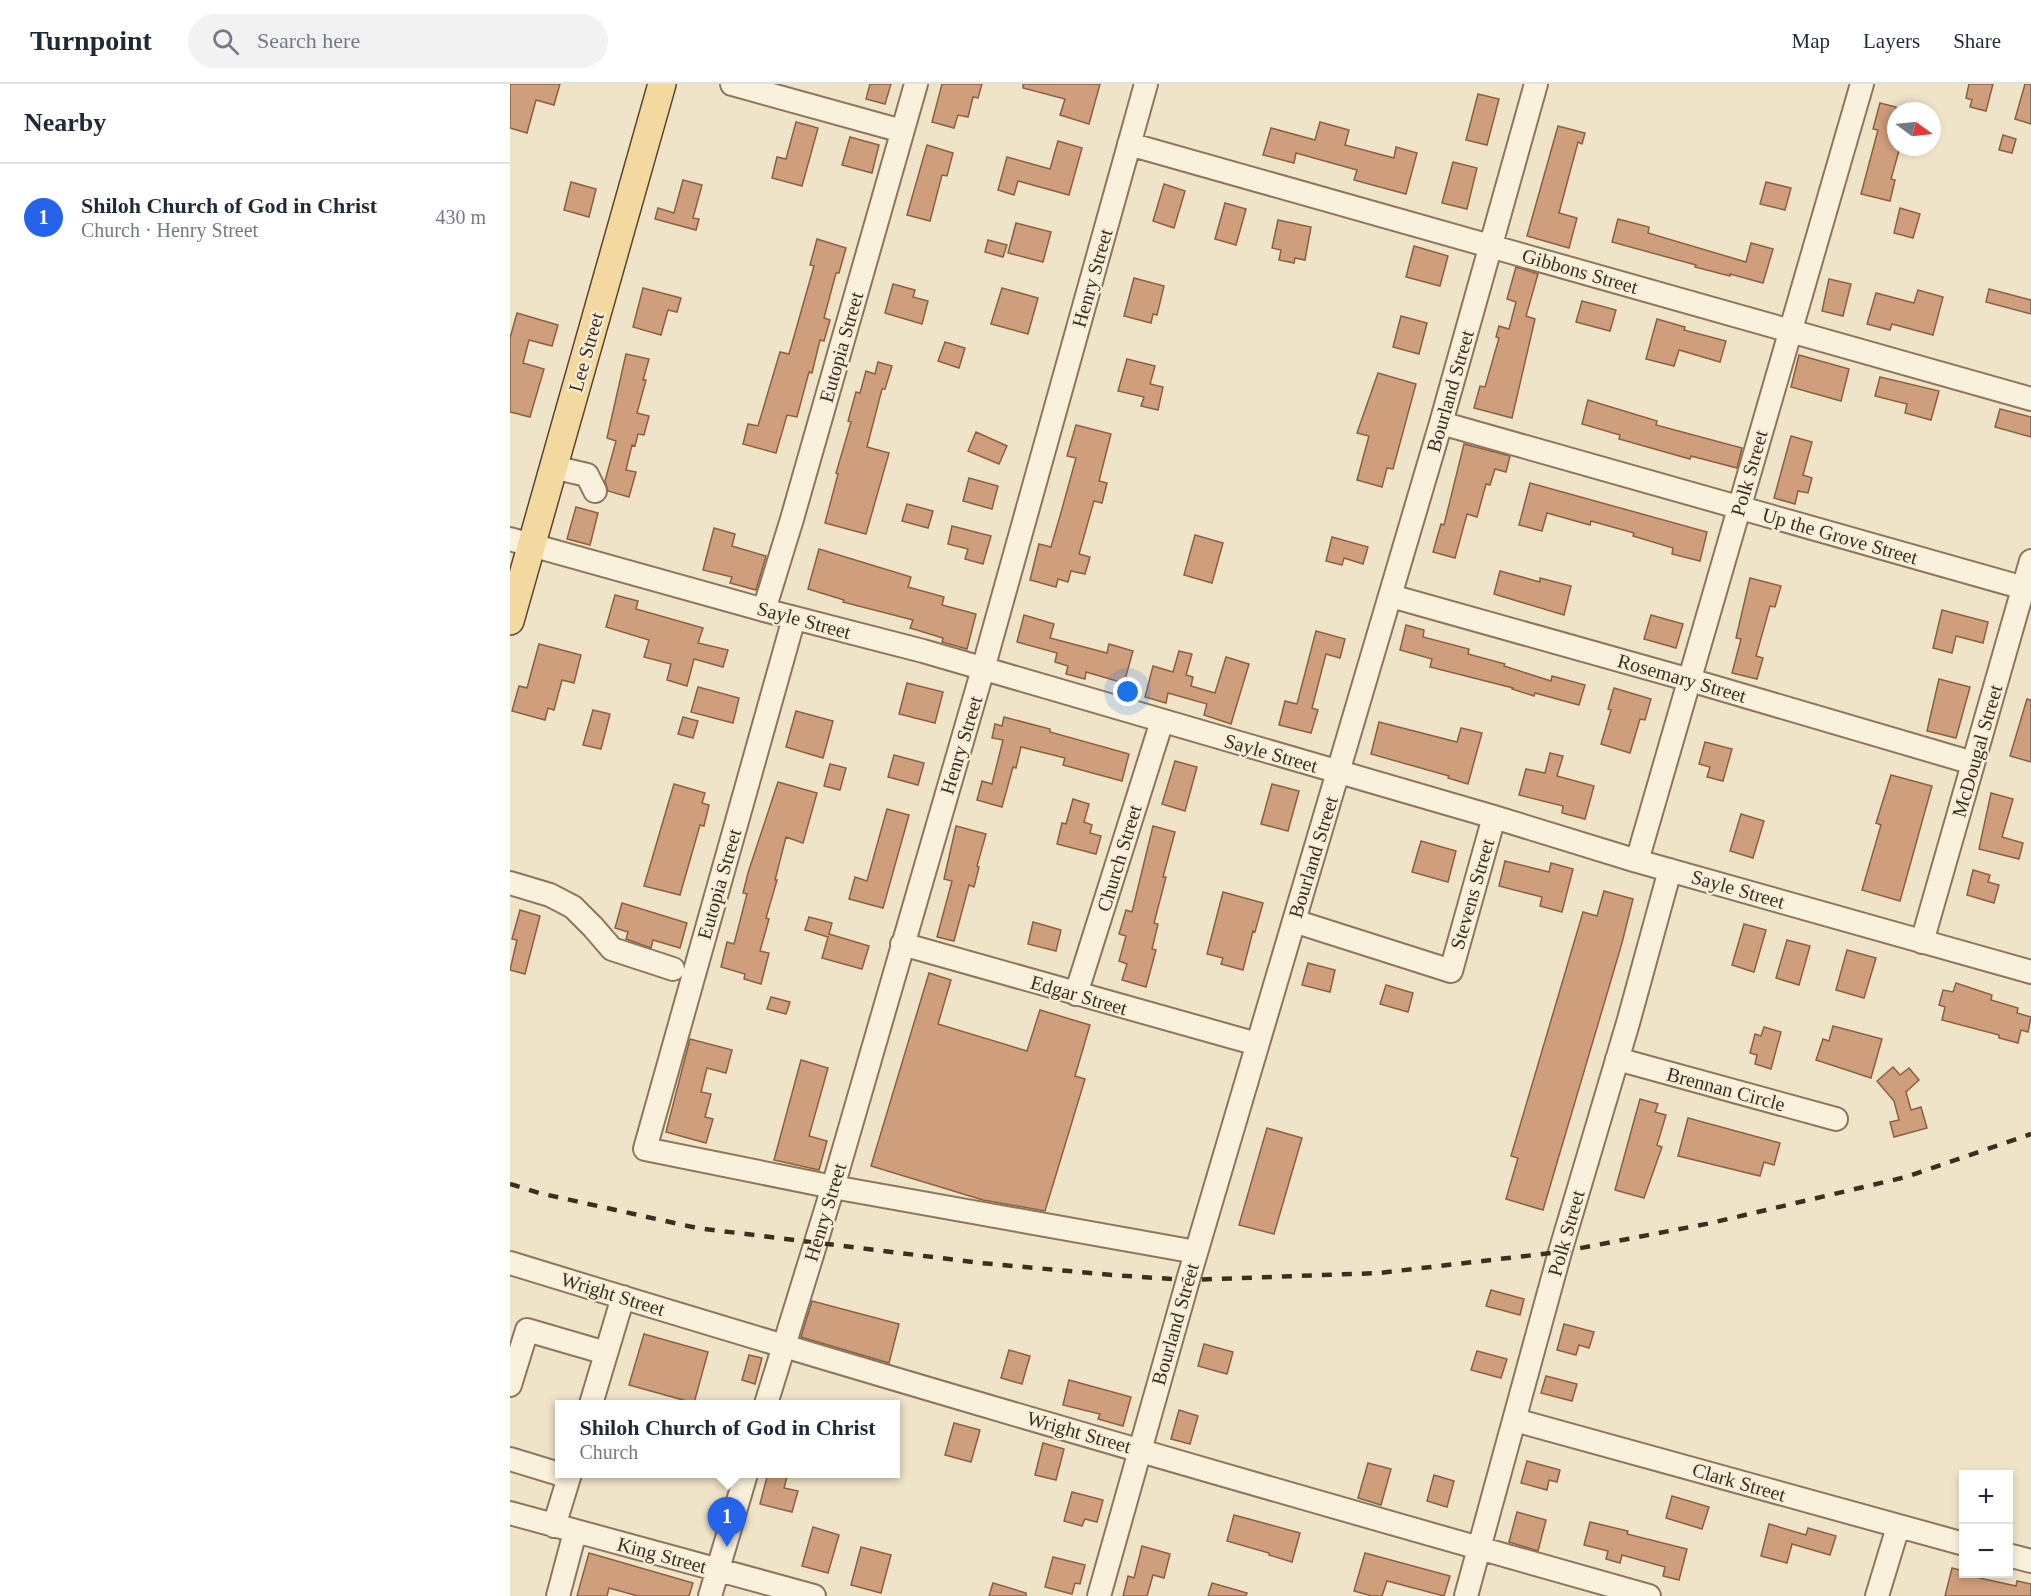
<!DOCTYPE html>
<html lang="en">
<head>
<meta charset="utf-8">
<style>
  :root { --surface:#fff; --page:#f2f2f3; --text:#1f2937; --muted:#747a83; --line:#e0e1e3; --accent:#2563eb }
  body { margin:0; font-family:"Times New Roman",serif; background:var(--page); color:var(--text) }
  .controls { position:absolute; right:18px; bottom:18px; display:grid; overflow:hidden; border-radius:0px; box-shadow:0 3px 9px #0003 }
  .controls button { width:54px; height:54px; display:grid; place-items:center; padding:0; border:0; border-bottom:2px solid var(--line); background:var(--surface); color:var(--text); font:30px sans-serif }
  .compass { position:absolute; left:1377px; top:18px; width:54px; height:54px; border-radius:50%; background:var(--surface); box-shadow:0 3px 9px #0003; rotate:105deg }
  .you { position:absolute; left:618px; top:608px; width:21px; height:21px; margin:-15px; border:4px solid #fff; border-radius:50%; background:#1a73e8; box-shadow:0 0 0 9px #1a73e833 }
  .badge { display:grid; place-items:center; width:39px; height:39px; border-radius:50%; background:var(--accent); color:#fff; font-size:20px; font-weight:700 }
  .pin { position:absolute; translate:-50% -50px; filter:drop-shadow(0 2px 3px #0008) }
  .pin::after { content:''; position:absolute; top:32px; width:21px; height:18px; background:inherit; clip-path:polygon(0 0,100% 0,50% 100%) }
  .popup { position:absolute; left:45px; top:1316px; width:345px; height:78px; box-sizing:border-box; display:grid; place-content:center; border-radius:0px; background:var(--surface); filter:drop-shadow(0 2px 4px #0005); font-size:20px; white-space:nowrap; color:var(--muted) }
  .popup b { font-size:22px; color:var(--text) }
  .popup::after { content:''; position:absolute; left:50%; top:100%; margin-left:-12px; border:12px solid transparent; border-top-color:var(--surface) }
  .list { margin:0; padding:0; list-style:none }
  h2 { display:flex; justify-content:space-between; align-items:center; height:78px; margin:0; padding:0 24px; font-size:26px }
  h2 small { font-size:20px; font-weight:400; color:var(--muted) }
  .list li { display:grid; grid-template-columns:39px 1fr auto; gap:18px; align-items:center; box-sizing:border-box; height:108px; padding:0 24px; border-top:2px solid var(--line) }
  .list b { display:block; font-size:22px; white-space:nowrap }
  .list p { margin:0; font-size:20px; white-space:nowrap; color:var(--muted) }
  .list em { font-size:20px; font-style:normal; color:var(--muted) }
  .icon { flex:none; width:33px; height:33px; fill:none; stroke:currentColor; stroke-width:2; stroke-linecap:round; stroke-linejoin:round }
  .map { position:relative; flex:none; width:1521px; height:1512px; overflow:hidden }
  header { display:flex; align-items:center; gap:36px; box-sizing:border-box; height:84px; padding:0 30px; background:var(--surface); border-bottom:2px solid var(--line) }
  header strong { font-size:28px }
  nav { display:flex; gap:33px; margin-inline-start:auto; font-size:21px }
  .search { width:420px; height:54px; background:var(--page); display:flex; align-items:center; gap:15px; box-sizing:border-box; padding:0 21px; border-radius:33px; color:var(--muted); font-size:22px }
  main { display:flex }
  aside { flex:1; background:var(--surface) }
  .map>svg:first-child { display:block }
</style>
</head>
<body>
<header>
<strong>Turnpoint</strong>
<div class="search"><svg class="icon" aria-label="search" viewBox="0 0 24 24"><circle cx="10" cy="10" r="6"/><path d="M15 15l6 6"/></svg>Search here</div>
<nav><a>Map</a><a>Layers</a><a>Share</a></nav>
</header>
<main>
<aside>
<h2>Nearby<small></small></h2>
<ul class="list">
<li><span class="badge">1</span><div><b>Shiloh Church of God in Christ</b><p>Church · Henry Street</p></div><em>430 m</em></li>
</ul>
</aside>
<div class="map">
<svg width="1521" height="1512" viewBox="0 0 1521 1512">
  <rect width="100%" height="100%" fill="#f0e4c8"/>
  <path fill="#cf9f7d" stroke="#8d5f41" stroke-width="1.5" d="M0,0h50l-6,21 -18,-5 -9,33 -17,-5z
    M360,0h21l-6,20 -19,-5z
    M432,0h40l-4,14 -5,-1 -5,20 -10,-2 -4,13 -22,-6z
    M513,0h77l-11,40 -29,-9 5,-16 -42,-11z
    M1459,0h24l-7,27 -16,-4 2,-7 -6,-2z
    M1515,0h6v40l-16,-5z
    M968,10l21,5 -12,46 -21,-5z
    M1370,19l16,4v40h4l-9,32 4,1 -5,21 -29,-7 17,-64 -5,-1z
    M286,38l22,6 -16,58 -30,-8 5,-21 9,2z
    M810,38l29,8 -4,15 49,13 2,-11 21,6 -11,41 -52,-14 3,-10 -61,-17 -2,10 -31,-8 8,-27 44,12z
    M1048,42l27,7 -3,11 -4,-2 -19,71 18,5 -8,30 -42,-12z
    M1493,51l13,4 -4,14 -13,-3z
    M340,53l29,8 -7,28 -30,-8z
    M548,57l24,7 -13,47 -51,-14 -4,14 -16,-5 9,-33 43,12z
    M417,61l26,8 -6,23 -5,-1 -12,46 -23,-6z
    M943,78l24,6 -10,41 -25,-6z
    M173,96l19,5 -9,33 6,1 -3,11 -41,-11 3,-11 16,5z
    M61,98l25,7 -7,28 -25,-7z
    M1256,98l25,6 -6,22 -25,-6z
    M654,100l21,7 -11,37 -21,-7z
    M715,119l21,6 -10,36 -21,-6z
    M1390,124l20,6 -7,24 -19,-5z
    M1108,135l31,8 -1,6 98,29 5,-19 22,6 -10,34 -33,-9v2l-35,-9 1,-2 -84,-23z
    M768,136l33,7 -6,33 -10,-2 -1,5 -15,-3 2,-10 -9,-2z
    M506,139l35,9 -8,30 -35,-9z
    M307,155l29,9 -7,25h-3l-12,45 6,2 -6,21 -4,-1 -8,33 -3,-1 -12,45 -10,-2 -11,38 -33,-9 5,-20 10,2 22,-74 9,2 25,-88 -4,-1z
    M478,156l19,5 -4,12 -18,-5z
    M904,162l34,10 -8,30 -34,-9z
    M1006,183l22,7 -12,42 9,3 -23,99 -38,-10 6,-22 5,1 14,-49 -3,-1 3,-11 10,3 7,-27 -9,-3z
    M624,194l30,8 -7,29 -4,-1 -2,9 -27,-7z
    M1319,195l22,5 -8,32 -21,-5z
    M383,200l22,6 -2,7 15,4 -6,23 -37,-11z
    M133,204l38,10 -4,14 -9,-2 -7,25 -28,-8z
    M492,204l36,10 -10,36 -37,-10z
    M1479,205l42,11v14l-45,-12z
    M1408,206l25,7 -10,38 -41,-11 -2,6 -23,-6 9,-31 38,10z
    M1072,217l34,9 -6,21 -34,-9z
    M7,229l41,12 -6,21 -23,-6 -6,23 21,6 -14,48 -20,-5v-74z
    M891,232l26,7 -8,31 -26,-7z
    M1147,235l28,8 -1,3 42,11 -6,21 -41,-12 -5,16 -28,-7z
    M435,258l20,6 -6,20 -21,-7z
    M116,270l23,5 -6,21h3l-9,33 12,3 -5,19 -6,-1 -3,12 -3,-1 -6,25 10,2 -7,25 -21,-6 -3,-10 11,-40 -9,-3z
    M1289,271l50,14 -8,32 -50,-14z
    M617,275l28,7 -5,18 13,3 -5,23 -17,-4 3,-9 -26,-6z
    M368,278l14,4 -7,23h-3l-15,58 22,6 -23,81 -41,-11 13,-49 -2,-1 15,-51 -3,-1 8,-29 4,1 6,-22 9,3z
    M868,289l38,11 -23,85 -6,-1 -5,19 -25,-7 12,-44 -12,-3z
    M1370,293l59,14 -8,29 -26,-7 2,-9 -32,-8z
    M1078,316l69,21 -1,4 86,23 -5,20 -46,-12 -1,3 -71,-20 1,-4 -38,-11z
    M1490,325l31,8v20l-36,-10z
    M566,341l35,9 -12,47 8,2 -5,20 -8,-2 -15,53 11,3 -5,17 -14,-3 -3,11 -10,-3 -2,8 -26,-7 9,-36 12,3 11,-38 14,-51 -9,-2z
    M466,348l31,14 -8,18 -31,-13z
    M1281,352l21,6 -9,33 9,3 -4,15 -10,-2 -3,13 -21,-6z
    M954,360l46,12 -4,16 -11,-3 -5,16 -4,-1 -9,33 -10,-3 -12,44 -22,-6 8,-28 3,1z
    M459,394l29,8 -6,23 -29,-8z
    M1020,399l177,49 -7,29 -28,-7 1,-6 -40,-12 1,-3 -43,-12 -1,4 -43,-12 -5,18 -23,-6z
    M397,420l26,7 -5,17 -26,-7z
    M66,423l22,6 -8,32 -23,-6z
    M442,442l39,10 -8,28 -18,-5 3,-10 -20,-5z
    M204,444l21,6 -3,12 34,10 -10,34 -26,-7 2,-6 -29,-7z
    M685,451l28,8 -11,40 -28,-8z
    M822,453l36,10 -5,17 -19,-6 -2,7 -16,-4z
    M309,465l92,28 -3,10 36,10 -2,8 34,9 -9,35 -25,-7 1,-4 -33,-10 3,-8 -70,-18 1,-2 -36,-11z
    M990,487l40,11v-4l31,8 -7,29 -70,-21z
    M1240,494l31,8 -6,21 -5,-1 -14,50 7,2 -6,21 -25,-6 9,-34 -5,-1z
    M105,511l23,6 -2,8 67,19 -5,15 30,7 -5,17 -29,-8 -7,27 -20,-6 4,-16 -27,-7 5,-17 -43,-13z
    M1432,526l46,12 -5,21 -27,-7 -4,17 -19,-5z
    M514,531l30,9 -4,14 57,15 2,-9 24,7 -9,32 -38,-11 -1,7 -19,-5 2,-8 -13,-4 2,-9 -40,-11z
    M1141,531l32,9 -7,24 -32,-9z
    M896,541l18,5 -1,7 46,12 -1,5 37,10 -1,2 47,15 1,-5 33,9 -6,20 -44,-12 -1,3 -22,-7 1,-1 -83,-21 2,-8 -32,-9z
    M806,547l29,8 -5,19 -14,-4 -14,54 6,2 -7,23 -32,-8 6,-24 12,3z
    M29,560l42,11 -7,28 -12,-3 -8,30 -6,-2 -3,12 -33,-9 7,-25 8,2z
    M669,567l13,3 -6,21 7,2 -2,9 24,7 11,-36 23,7 -18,60 -27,-9 3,-11 -39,-11 -2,10 -21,-6 8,-31 20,6z
    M1429,595l31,8 -14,51 -29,-7z
    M397,599l36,9 -8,31 -36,-9z
    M188,603l41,11 -6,25 -42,-11z
    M1104,604l37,11 -6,21 -5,-1 -10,34 -29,-9 10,-34 -3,-1z
    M1517,615l4,1v62l-21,-6z
    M83,626l17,4 -9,35 -18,-4z
    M286,627l37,10 -10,37 -37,-11z
    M173,633l15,4 -5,17 -15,-4z
    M494,633l46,12v3l79,22 -7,27 -59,-16 2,-7 -44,-11 -5,21 -3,-1 -11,40 -25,-7 5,-19 10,3 11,-44 -11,-2 3,-14 7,2z
    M869,638l78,20 4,-14 21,5 -14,51 -20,-6 1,-2 -78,-22z
    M1195,658l27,7 -9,32 -16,-4 3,-10 -11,-3z
    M1040,669l13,3 -6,20 37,10 -9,33 -23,-6 1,-7 -44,-11 7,-26 19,4z
    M384,671l30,8 -6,22 -30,-8z
    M665,677l22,6 -12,44 -23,-7z
    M320,680l16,4 -6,22 -16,-4z
    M1381,691l41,11 -32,115 -38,-11 19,-65 -5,-2z
    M268,698l39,11 -14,50 -17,-6 -11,43h2l-11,38 3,1 -9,32 9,2 -8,31 -17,-5 1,-5 -24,-7 6,-25 7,2 13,-50 -4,-1 5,-20z
    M164,700l31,9 -3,10 7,2 -5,21 -4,-1 -20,70 -36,-9z
    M762,700l27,7 -11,40 -27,-7z
    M1481,709l22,6 -11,38 21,6 -4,16 -40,-10z
    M563,715l16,5 -5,18 8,3 -2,8 11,3 -5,18 -39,-10 5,-21 4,1z
    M377,725l22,6 -26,93 -34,-9 6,-22 12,4z
    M1231,730l23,7 -11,37 -23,-7z
    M446,742l30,8 -9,32 2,1 -5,20 -5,-2 -15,56 -17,-4 15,-56 -8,-2z
    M643,742l22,6 -12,45h3l-12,46 4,1 -6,25 4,1 -10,37 -24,-7 5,-16 -8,-3 7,-25 -7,-2 7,-24 6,2z
    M911,757l35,10 -8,31 -36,-10z
    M995,777l44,11 2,-9 22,6 -11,43 -22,-6 2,-9 -43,-11z
    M1463,786l17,5 -2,7 11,3 -5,18 -27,-8z
    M1094,807l29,8 -11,44 -79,267 -37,-11 12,-41 -7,-2 72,-244 14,4z
    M713,808l40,11 -8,29 -2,-1 -10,39 -22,-6 2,-6 -16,-4z
    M112,819l65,20 -7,25 -27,-8 -2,8 -25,-9 2,-7 -13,-4z
    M10,826l20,6 -15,58 -15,-4 7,-30 -5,-1z
    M299,833l23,6 -3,11 40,12 -7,23 -40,-11 6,-21 -23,-7z
    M523,838l28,8 -5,21 -28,-7z
    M1234,840l22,6 -12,42 -22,-7z
    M1277,856l23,6 -11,39 -23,-7z
    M1337,866l29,8 -12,40 -28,-8z
    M798,879l27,7 -5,22 -28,-7z
    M419,889l22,7 -13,44 89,27 13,-41 50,15 -15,51 10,3 -40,132 -62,-11 -112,-34z
    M1446,899l36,12 -1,5 27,8 -1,5 14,4 -3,15 -7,-2 -3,13 -19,-5v-3l-57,-15 3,-13 -6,-2 4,-15 10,2z
    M876,901l27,8 -5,19 -28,-8z
    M261,913l19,5 -4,12 -19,-5z
    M1323,942l49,13 -11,39 -55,-18 7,-21 6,2z
    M1254,943l17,5 -10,37 -16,-5 2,-9 -7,-2 5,-19 6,2z
    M180,955l42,11 -6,23 -19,-5 -6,24 10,2 -6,23 8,2 -7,24 -40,-11z
    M291,976l27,8 -19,68 18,5 -8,29 -45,-10z
    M1383,983l7,8 9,-7 10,12 -13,12 5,18 10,-3 6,21 -33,9 -4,-15 9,-2 -5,-19 -17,-20z
    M1130,1015l18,5 -3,8 11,3 -9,30 5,2 -18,51 -29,-8z
    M1178,1034l92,25 -6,22 -10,-3 -4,14 -82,-20z
    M757,1044l35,10 -28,96 -35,-9z
    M981,1206l33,9 -4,16 -34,-9z
    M302,1217l87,23 -10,39 -88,-26z
    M1054,1240l30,8 -5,16 -10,-3 -3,10 -19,-5z
    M134,1250l64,18 -14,51 -65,-18z
    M694,1260l29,8 -6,22 -29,-8z
    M499,1266l21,6 -8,28 -21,-6z
    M967,1267l30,8 -6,19 -30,-8z
    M239,1271l13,3 -7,26 -13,-4z
    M1036,1292l31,8 -5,17 -31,-8z
    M559,1296l62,17 -8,29 -25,-7 2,-5 -37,-9z
    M669,1326l19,6 -8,28 -19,-5z
    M444,1339l26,7 -9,32 -26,-7z
    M533,1359l21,6 -8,31 -21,-5z
    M1017,1377l33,9 -3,12 -8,-2 -2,10 -26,-7z
    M858,1379l23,6 -10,36 -23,-7z
    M258,1389h20l-4,15 14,3 -6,21 -32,-8z
    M924,1391l20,6 -7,26 -20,-6z
    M562,1408l31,8 -6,22 -12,-3 -3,7 -18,-5z
    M1162,1412l37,11 -7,22 -36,-11z
    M1007,1428l29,8 -8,31 -29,-9z
    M724,1431l66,18 -8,29 -23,-7v-2l-42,-12z
    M1080,1438l38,9 -1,3 60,15 -8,31 -16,-4 2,-9 -43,-12 -2,8 -14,-4 2,-8 -24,-6z
    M1259,1440l37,11 2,-7 28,8 -6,19 -38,-11 -5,19 -26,-7z
    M303,1443l26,8 -11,38 -26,-7z
    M632,1462l28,8 -6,24 -11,-3 -6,21h-24l5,-20 6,2z
    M351,1463l30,8 -10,38 -30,-8z
    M79,1469l104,30 -4,13h-51l-29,-8 -2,8h-30z
    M855,1469l85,23 -6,20 -57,-15 -5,15h-10l-18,-5z
    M543,1473l32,8 -5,19 -5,-1 -3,11 -27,-7z
    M1442,1484l12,3v3h11v3l41,9 1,-5 14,3v12h-86z
    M483,1499l33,10v3h-37z
    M702,1499l35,10 -1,3h-38z"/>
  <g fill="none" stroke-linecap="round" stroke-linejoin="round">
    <defs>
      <path id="minor" d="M222,0l170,47
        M619,60l902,255
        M931,339l590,167
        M43,383l34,8 8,16
        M0,455l254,71 159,41 571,166 143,44 394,111
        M881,512l299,84 283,83
        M254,526l28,-91 124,-435
        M284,534l-149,531 188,38 363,65
        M1127,777l225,-777
        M0,799l40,12 23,12 20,20 19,22 61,20
        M784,837l157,50 43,-154
        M1412,858l109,-381
        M392,860l355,100
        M566,910l86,-273
        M1107,975l219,60
        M0,1179c378,116 758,226 1139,333
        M0,1301l17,-55 79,23
        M81,1320l32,-107
        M256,1320l67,-217 150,-518 163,-585
        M1005,1336l449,124
        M0,1375l59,18
        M0,1429l304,83
        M44,1442l16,-52
        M1498,1471l23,6
        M48,1512l17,-64
        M200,1512l36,-122
        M589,1512l89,-316 253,-857 95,-339
        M956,1512l94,-344 68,-229 42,-153
        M1367,1512l21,-69"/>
      <path id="major" d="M0,537l152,-537"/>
    </defs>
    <use href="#minor" stroke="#8d765c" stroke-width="26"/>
    <use href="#major" stroke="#5b4430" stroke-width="30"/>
    <use href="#minor" stroke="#faf1dc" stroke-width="22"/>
    <use href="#major" stroke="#f3d9a0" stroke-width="27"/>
    <path stroke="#3d2e20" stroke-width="4.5" stroke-dasharray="10 10" stroke-linecap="butt" d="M0,1100l29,9 158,35 284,35 131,12 76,5 191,-7 181,-21 151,-29 195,-46 125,-43"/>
  </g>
  <g text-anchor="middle" stroke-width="4.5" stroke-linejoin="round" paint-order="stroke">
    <g font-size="20" fill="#3d2e20" stroke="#f7eed8">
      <text transform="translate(1070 187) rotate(16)" y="7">Gibbons Street</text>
      <text transform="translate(582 194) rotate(-74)" y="7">Henry Street</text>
      <text transform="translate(331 263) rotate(-74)" y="7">Eutopia Street</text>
      <text transform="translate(76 268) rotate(-74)" y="7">Lee Street</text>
      <text transform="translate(940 307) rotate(-74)" y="7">Bourland Street</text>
      <text transform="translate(1239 389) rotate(-74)" y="7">Polk Street</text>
      <text transform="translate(1330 452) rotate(16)" y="7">Up the Grove Street</text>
      <text transform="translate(294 536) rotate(15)" y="7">Sayle Street</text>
      <text transform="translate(1172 594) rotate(16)" y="7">Rosemary Street</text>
      <text transform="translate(451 661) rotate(-73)" y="7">Henry Street</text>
      <text transform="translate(1467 667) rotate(-74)" y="7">McDougal Street</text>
      <text transform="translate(761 669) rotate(16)" y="7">Sayle Street</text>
      <text transform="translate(803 773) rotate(-73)" y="7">Bourland Street</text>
      <text transform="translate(609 774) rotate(-73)" y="7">Church Street</text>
      <text transform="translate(209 800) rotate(-74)" y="7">Eutopia Street</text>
      <text transform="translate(1228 805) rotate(16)" y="7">Sayle Street</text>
      <text transform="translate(962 810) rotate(-74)" y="7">Stevens Street</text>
      <text transform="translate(569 911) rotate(16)" y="7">Edgar Street</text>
      <text transform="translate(1216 1005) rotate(15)" y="7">Brennan Circle</text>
      <text transform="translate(315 1128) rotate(-73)" y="7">Henry Street</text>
      <text transform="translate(1056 1149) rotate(-74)" y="7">Polk Street</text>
      <text transform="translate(103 1210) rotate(17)" y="7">Wright Street</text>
      <text transform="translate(665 1240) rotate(-74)" y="7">Bourland Street</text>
      <text transform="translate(569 1348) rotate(16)" y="7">Wright Street</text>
      <text transform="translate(1229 1398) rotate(16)" y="7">Clark Street</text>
      <text transform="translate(152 1471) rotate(15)" y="7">King Street</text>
    </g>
  </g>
</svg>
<div class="controls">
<button>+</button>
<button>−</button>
</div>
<svg class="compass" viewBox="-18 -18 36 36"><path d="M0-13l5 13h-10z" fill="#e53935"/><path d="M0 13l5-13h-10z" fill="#747a83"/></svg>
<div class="you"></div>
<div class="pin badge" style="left:217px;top:1463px">1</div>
<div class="popup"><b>Shiloh Church of God in Christ</b>Church</div>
</div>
</main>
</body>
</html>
